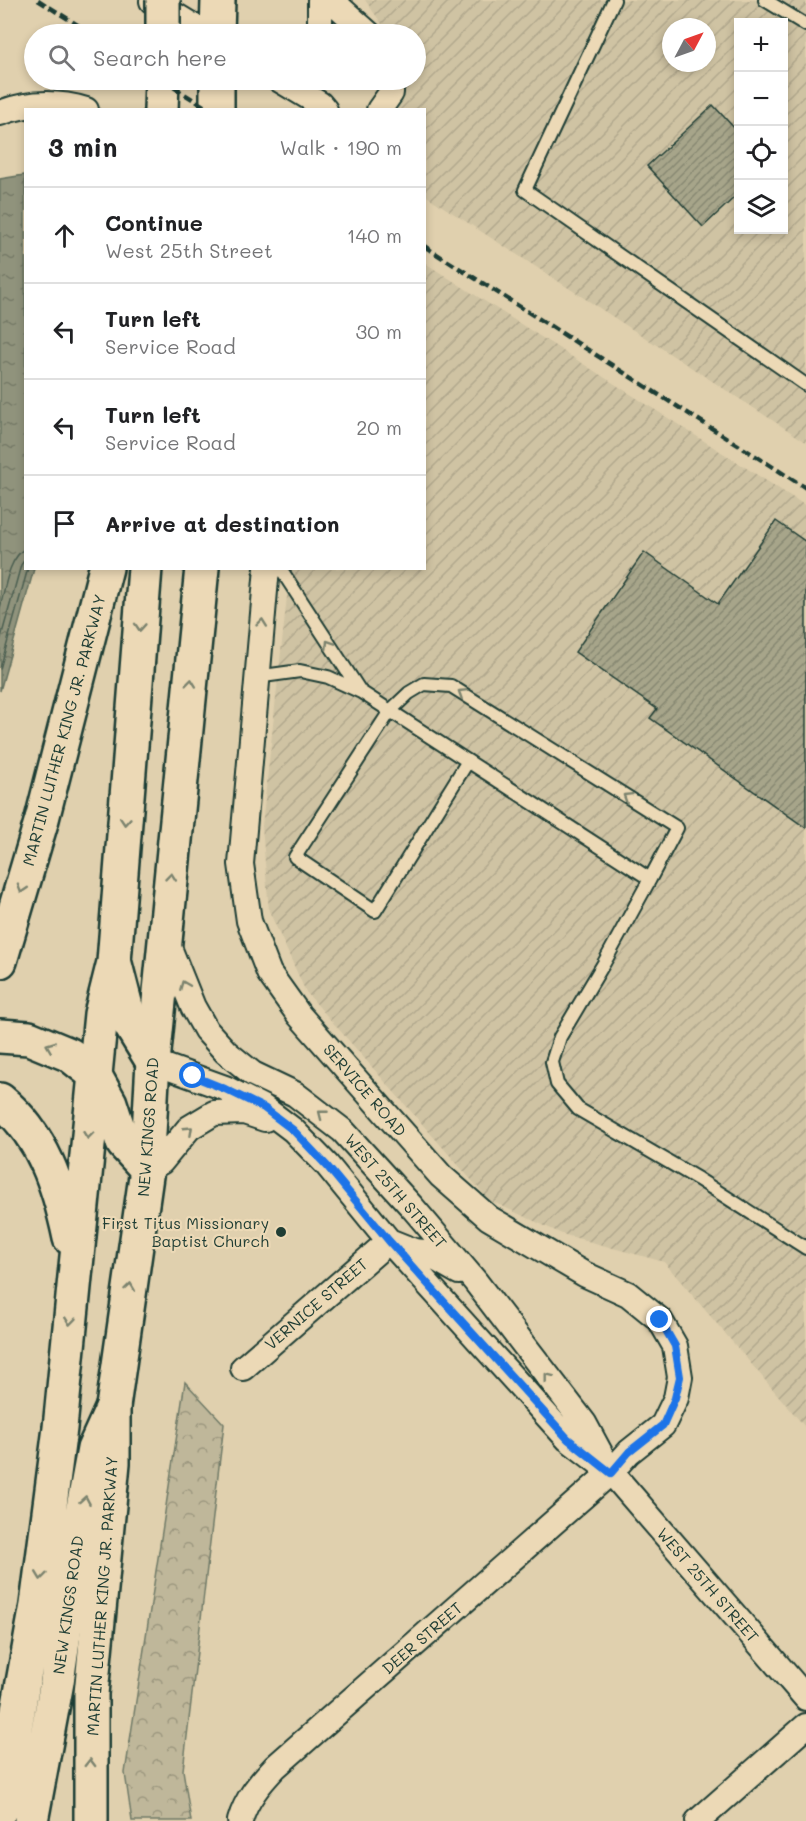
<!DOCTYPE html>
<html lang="en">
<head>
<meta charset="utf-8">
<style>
  :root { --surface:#fff; --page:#f2f2f2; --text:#202124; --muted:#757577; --line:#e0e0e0 }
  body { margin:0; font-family:Mali,sans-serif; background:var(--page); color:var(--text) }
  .controls { position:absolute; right:18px; top:18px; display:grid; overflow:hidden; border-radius:0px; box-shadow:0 3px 9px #0003 }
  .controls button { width:54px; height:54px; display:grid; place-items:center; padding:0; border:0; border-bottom:2px solid var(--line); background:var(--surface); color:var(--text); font:30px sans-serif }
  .compass { position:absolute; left:662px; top:18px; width:54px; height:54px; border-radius:50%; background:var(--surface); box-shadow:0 3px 9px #0003; rotate:49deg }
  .stop { position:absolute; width:18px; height:18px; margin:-14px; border:4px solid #1a73e8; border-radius:50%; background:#fff }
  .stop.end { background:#1a73e8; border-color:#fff; box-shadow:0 2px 6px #0008 }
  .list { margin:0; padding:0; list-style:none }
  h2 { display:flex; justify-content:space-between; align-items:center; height:78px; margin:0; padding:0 24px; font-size:26px }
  h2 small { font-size:20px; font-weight:400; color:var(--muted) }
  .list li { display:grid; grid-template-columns:39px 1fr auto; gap:18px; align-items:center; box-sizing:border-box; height:96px; padding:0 24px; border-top:2px solid var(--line) }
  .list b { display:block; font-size:22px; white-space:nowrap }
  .list p { margin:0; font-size:20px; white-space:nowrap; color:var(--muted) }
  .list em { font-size:20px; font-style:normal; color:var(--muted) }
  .icon { flex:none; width:33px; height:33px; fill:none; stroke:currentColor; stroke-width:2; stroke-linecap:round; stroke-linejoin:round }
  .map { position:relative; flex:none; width:806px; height:1821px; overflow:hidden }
  .search { position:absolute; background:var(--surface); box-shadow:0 3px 9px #0003; left:24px; top:24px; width:402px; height:66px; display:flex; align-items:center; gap:15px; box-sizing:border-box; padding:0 21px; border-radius:33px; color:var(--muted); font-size:22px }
  .panel { position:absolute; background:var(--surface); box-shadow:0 3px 9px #0003; left:24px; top:108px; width:402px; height:462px; border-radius:0px }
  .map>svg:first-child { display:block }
</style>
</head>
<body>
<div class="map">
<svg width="806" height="1821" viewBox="0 0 806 1821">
  <defs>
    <pattern id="industrial-furrows" width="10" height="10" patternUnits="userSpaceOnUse" patternTransform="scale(1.5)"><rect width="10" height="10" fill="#cfc3a3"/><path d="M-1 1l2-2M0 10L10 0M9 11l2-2" fill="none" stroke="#b1a88d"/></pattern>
    <pattern id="forest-crowns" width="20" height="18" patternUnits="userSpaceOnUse" patternTransform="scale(1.5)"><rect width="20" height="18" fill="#bfb79a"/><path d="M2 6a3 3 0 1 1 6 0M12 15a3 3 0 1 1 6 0" fill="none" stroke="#9b967e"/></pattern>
    <pattern id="water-ripples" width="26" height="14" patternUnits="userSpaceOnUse" patternTransform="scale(1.5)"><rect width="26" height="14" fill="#90937c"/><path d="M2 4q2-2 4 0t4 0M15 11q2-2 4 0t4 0" fill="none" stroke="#757966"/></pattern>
    <pattern id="building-hatch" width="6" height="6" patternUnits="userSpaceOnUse" patternTransform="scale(1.5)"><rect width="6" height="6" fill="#a7a58a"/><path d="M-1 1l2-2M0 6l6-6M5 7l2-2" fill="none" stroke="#878872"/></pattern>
  </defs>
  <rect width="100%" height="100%" fill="#e0d0ae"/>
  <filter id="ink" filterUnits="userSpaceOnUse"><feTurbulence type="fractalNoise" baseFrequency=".0167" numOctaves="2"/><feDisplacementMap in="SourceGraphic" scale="12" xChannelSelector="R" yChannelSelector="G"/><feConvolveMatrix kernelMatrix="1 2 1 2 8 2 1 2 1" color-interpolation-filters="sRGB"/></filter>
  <g filter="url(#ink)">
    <path fill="url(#industrial-furrows)" fill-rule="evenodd" d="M365,0h441v442l-381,-247 -1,-85 -28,-1 8,-11v-18h12v-46h-27zM738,22h46v208h-46zM671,27h36v36h-36z
      M425,263l381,243v922l-142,-166 -102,-28 -73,-34 -183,-208 -37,-81 -7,-85 28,-257 134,-1z"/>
    <path fill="url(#forest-crowns)" stroke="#6f7a67" stroke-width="1.5" d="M185,1382l39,42 -41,346 8,51h-59l-7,-48z"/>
    <path fill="url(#water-ripples)" stroke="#63715f" stroke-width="1.5" d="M25,175l1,393 8,1 -34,122v-512z"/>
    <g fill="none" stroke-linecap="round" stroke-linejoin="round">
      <path stroke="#4c5f51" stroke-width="1.5" d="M0,608c5,-19 8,-50 26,-60
        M0,641l21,-76 5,-7
        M0,669l28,-101"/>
    </g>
    <path fill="url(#building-hatch)" stroke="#1f3d34" stroke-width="1.5" d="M713,105l25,27v62l-35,33 -56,-61z
      M776,521l30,21v286l-156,-110 7,-9 -82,-57 69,-100 74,52z"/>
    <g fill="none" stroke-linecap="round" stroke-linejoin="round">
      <defs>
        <path id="lane" d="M614,0l-89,190 281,195
          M765,0l41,25
          M280,568l80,123
          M256,677l44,-6 28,6 33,15 289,187 -46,84 -44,74 -8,25 5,22 21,25 120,70 108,69
          M468,761l-93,150 -80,-54 95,-146 19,-18 15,-9 27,2 226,142 -27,51"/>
        <path id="street" d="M320,0v34
          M331,0l38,34
          M152,1l54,33
          M280,80l40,24 5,6
          M379,110l12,-17v-13
          M0,113c29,-11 56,-12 86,-3
          M166,940l27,67 13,23 20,22 27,22 42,20 48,37 70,77 62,73 109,142 21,39
          M153,1062l72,26 39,20 29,22 34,35 62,76 179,198 43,33 195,226
          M147,1169l14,-7 28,-34 25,-15 30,-1 21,7
          M243,1368l146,-127 25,10 10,1 35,20
          M240,1821c6,-22 20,-38 35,-54l336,-295 18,-20 34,-27 13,-27 4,-21 -5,-31 -15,-26 -32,-26 -44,-20 -95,-56 -48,-42 -142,-161 -30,-42 -20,-52 -8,-57 26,-296
          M698,1821l108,-95"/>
        <path id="primary" d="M115,964l16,62 22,36
          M0,1036l29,2 41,17 24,19 16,29 13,40 24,26
          M0,1100c43,35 59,86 70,138
          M0,1810l37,-205 23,-177 41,-414 13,-52 31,-394
          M31,1821l26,-139 21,-147 16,-86 19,-42"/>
        <path id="highway" d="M217,34l1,-34
          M161,110l1,-30
          M217,110v-30
          M0,961l42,-142 64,-251
          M91,1821v-127l22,-231v-56l34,-238 6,-107 49,-494"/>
      </defs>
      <use href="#lane" stroke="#1f3d34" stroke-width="16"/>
      <use href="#street" stroke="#1f3d34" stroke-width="28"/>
      <use href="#primary" stroke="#1f3d34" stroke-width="38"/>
      <use href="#highway" stroke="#1f3d34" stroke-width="38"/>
      <use href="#lane" stroke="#ecd9b6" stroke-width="12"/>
      <use href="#street" stroke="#ecd9b6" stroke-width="24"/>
      <use href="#primary" stroke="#ecd9b6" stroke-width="33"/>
      <use href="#highway" stroke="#ecd9b6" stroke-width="33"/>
      <path stroke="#1f3d34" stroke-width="4.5" stroke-dasharray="9 4.5" stroke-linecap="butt" d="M38,0l54,34
        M162,80l48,30
        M424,246l382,242"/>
      <defs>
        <path id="highway-bridge" d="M163,34v-34"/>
      </defs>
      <use href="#highway-bridge" stroke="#1f3d34" stroke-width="38" stroke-linecap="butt"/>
      <use href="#highway-bridge" stroke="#ecd9b6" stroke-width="33"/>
    </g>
    <defs><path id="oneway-chevron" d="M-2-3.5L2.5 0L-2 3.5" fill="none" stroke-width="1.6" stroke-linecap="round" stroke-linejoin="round" transform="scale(1.5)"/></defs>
    <g stroke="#7b836e">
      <use href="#oneway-chevron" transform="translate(262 623) rotate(-84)"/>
      <use href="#oneway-chevron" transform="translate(140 627) rotate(94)"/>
      <use href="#oneway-chevron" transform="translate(329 644) rotate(-123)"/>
      <use href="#oneway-chevron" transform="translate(191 683) rotate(-84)"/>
      <use href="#oneway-chevron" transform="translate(462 693) rotate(-148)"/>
      <use href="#oneway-chevron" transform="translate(627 797) rotate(-148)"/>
      <use href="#oneway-chevron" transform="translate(125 821) rotate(94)"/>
      <use href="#oneway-chevron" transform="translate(171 877) rotate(-84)"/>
      <use href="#oneway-chevron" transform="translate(22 889) rotate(107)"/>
      <use href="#oneway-chevron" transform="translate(184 985) rotate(-112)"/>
      <use href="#oneway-chevron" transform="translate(50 1046) rotate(-158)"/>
      <use href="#oneway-chevron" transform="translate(322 1114) rotate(-142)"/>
      <use href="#oneway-chevron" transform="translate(189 1130) rotate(-43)"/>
      <use href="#oneway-chevron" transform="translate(88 1135) rotate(96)"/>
      <use href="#oneway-chevron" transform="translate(130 1287) rotate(-82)"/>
      <use href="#oneway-chevron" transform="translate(70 1321) rotate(96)"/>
      <use href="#oneway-chevron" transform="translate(548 1377) rotate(-128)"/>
      <use href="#oneway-chevron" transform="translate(85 1500) rotate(-80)"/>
      <use href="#oneway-chevron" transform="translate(41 1576) rotate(97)"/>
      <use href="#oneway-chevron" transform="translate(90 1763) rotate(-89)"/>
    </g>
  </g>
  <g fill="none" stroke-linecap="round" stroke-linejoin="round" filter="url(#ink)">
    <path stroke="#1a73e8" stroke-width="8" d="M193,1076l32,13 39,19 29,22 34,36 62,75 179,198 43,34 18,-21 34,-27 12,-27 5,-21 -5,-31 -15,-26"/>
  </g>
  <circle fill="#1f3d34" stroke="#ecd9b6" stroke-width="2" cx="281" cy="1232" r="6"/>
  <g text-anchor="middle" stroke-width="4.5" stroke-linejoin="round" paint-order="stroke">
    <g font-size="16" fill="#1f3d34" stroke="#ecd9b6">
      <text transform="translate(64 730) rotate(-75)" y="6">MARTIN LUTHER KING JR. PARKWAY</text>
      <text transform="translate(365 1090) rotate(49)" y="6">SERVICE ROAD</text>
      <text transform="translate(148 1127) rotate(-86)" y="6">NEW KINGS ROAD</text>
      <text transform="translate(396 1191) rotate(49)" y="6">WEST 25TH STREET</text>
      <text transform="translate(316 1304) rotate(-41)" y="6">VERNICE STREET</text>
      <text transform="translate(708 1585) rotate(49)" y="6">WEST 25TH STREET</text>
      <text transform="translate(102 1596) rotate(-86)" y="6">MARTIN LUTHER KING JR. PARKWAY</text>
      <text transform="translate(68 1605) rotate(-82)" y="6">NEW KINGS ROAD</text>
      <text transform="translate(422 1638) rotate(-41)" y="6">DEER STREET</text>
    </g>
    <g font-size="16" fill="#1f3d34" stroke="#ecd9b6" text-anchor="end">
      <text x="269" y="1229">First Titus Missionary<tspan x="269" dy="18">Baptist Church</tspan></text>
    </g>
  </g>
</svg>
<div class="controls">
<button>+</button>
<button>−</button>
<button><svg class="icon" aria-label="locate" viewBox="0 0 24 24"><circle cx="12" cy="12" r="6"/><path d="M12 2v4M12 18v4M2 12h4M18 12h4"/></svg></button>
<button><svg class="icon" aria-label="layers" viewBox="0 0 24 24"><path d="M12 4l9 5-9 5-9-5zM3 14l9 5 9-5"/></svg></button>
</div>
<svg class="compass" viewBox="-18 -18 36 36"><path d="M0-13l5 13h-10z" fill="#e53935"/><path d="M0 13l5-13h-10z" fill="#757577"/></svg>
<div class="stop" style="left:193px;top:1076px"></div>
<div class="stop end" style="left:660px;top:1320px"></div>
<div class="search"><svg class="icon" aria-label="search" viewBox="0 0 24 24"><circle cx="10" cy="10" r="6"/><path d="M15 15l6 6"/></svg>Search here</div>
<section class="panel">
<h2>3 min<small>Walk · 190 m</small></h2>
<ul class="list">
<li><svg class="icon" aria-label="ahead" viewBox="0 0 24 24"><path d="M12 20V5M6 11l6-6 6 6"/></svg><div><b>Continue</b><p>West 25th Street</p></div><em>140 m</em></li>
<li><svg class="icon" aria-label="left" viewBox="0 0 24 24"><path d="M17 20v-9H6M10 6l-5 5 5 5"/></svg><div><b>Turn left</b><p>Service Road</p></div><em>30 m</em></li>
<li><svg class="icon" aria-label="left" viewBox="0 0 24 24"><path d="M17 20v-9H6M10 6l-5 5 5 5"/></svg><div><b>Turn left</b><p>Service Road</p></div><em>20 m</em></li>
<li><svg class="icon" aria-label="arrive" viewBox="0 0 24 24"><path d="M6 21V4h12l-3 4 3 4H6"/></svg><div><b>Arrive at destination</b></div></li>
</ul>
</section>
</div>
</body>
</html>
